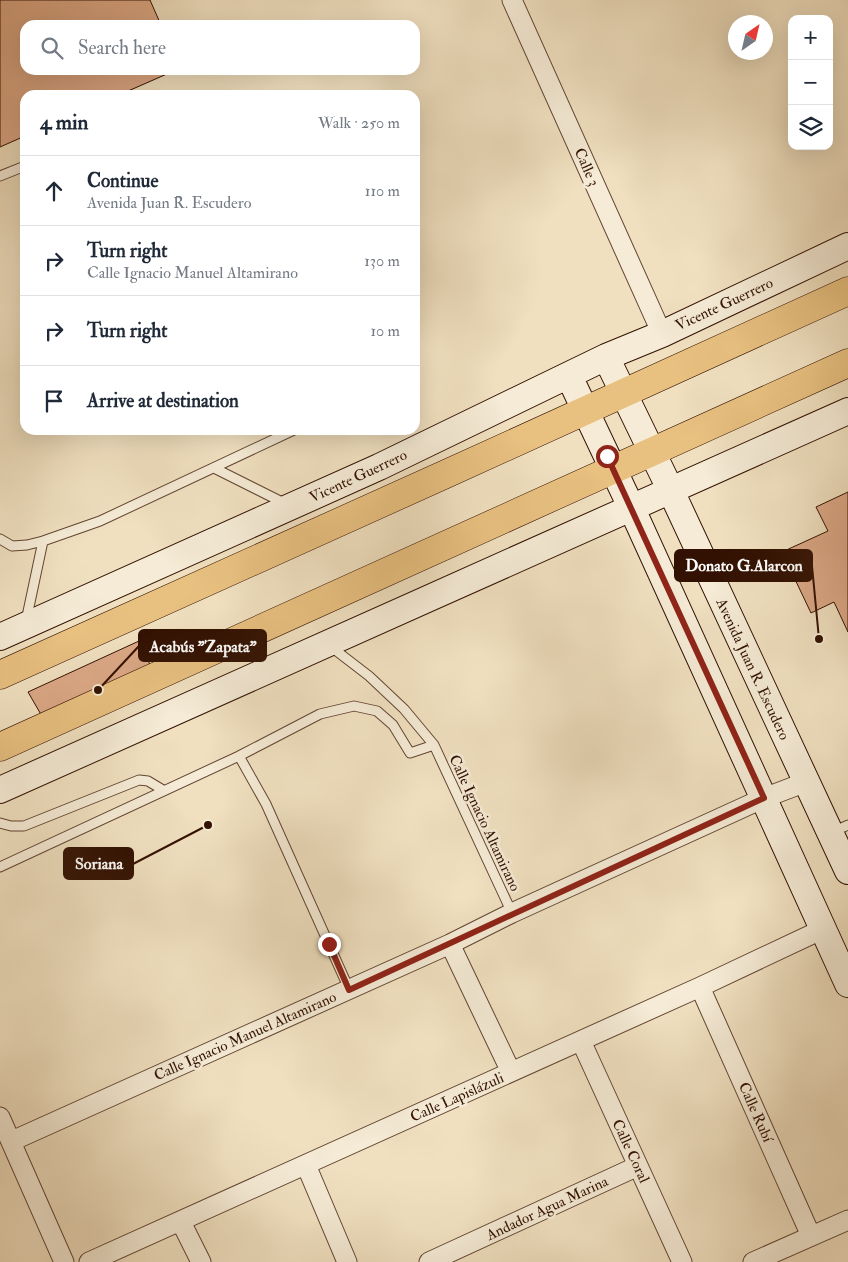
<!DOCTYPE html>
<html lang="en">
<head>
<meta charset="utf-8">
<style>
  :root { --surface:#fff; --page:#f2f2f3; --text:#1f2937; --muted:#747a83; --line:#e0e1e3 }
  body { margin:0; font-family:"IM FELL Double Pica",serif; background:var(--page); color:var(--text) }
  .controls { position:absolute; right:15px; top:15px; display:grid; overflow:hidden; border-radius:10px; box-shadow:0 5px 20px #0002 }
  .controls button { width:45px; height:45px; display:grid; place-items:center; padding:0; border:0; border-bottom:1px solid var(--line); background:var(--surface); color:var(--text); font:25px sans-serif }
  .compass { position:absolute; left:728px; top:15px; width:45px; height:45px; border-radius:50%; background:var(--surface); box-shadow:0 5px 20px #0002; rotate:34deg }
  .stop { position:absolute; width:15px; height:15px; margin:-11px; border:4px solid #8f2418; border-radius:50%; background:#fff }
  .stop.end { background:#8f2418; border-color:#fff; box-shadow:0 1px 5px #0008 }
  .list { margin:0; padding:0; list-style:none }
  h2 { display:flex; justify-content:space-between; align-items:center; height:65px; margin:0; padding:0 20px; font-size:21px }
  h2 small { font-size:16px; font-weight:400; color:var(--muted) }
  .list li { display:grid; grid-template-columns:32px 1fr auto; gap:15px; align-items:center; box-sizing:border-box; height:70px; padding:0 20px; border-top:1px solid var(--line) }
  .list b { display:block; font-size:19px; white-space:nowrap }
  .list p { margin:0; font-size:16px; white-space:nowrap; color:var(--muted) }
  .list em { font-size:16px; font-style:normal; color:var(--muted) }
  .icon { flex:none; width:28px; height:28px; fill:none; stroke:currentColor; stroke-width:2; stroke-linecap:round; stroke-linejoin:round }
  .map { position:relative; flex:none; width:848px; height:1262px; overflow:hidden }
  .search { position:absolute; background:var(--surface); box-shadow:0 5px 20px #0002; left:20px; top:20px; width:400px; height:55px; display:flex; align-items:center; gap:12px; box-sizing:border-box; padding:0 18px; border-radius:15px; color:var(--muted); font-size:19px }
  .panel { position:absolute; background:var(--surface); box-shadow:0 5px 20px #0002; left:20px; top:90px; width:400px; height:345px; border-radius:15px }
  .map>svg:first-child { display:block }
</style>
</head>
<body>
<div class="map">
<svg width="848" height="1262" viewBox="0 0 848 1262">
  <rect width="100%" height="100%" fill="#f0e0c0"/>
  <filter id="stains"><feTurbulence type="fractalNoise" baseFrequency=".004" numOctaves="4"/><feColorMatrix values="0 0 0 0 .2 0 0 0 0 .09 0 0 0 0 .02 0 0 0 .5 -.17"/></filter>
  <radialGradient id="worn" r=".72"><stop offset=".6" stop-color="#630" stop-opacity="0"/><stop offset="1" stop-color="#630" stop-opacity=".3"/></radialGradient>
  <path fill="#dca886" stroke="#321102" d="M0,0h150l11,25h-136v45h151l-57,25h-94v41l-25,11z
    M848,492v140l-14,-30 -23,11 -29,-61 46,-21 -12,-24z
    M139,641l13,28 -109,49 -15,-26z"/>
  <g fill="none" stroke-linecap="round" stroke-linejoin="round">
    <defs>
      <path id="service" d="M0,176l25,-10
        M214,468l72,36
        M0,539l12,7 15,-1 16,-4 57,-20 194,-91
        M26,621l17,-80
        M330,646l39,30 35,33 30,36 78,168
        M239,756l27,48 83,185
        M0,823l11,3h13l115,-46 9,1 15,9
        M832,832l16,-7
        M0,867l239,-111 81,-42 34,-8 23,5 16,14 17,28 24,-8"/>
      <path id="minor" d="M512,0l150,334
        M450,944l61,128
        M700,987l111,249
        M581,1041l101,221
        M0,1117l64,145
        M12,1141l438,-197 62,-31 252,-115 42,-16
        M306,1165l41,97
        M181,1222l20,40
        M89,1262l611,-275 123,-58
        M429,1262l209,-96
        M753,1262l95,-42"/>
      <path id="secondary" d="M606,357l65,134 177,380
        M569,376l63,133 216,475
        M0,637l379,-170 227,-110 56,-23 186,-88
        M0,790c282,-128 566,-251 848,-379"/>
      <path id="primary" d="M0,675c283,-128 566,-254 848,-384
        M0,747l848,-384"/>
    </defs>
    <use href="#service" stroke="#624532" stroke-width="11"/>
    <use href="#minor" stroke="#624532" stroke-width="21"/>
    <use href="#secondary" stroke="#321102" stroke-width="28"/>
    <use href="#primary" stroke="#321102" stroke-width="29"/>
    <use href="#service" stroke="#f5ebd6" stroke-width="9"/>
    <use href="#minor" stroke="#f5ebd6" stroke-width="19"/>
    <use href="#secondary" stroke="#f5ebd6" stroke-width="26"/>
    <use href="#primary" stroke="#e8c080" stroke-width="28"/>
  </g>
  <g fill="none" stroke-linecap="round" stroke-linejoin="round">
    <path stroke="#8f2418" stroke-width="6" d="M329,944l20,46 415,-192 -157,-342"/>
  </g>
  <g text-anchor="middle" stroke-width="5" stroke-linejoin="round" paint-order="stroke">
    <g font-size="15" fill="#321102" stroke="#f5ebd6">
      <text transform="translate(587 167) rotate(66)" y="5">Calle 3</text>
      <text transform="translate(724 304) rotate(-25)" y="5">Vicente Guerrero</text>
      <text transform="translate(358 476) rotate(-25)" y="5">Vicente Guerrero</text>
      <text transform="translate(753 669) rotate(65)" y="5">Avenida Juan R. Escudero</text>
      <text transform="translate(485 823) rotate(65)" y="5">Calle Ignacio Altamirano</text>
      <text transform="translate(245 1036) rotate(-24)" y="5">Calle Ignacio Manuel Altamirano</text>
      <text transform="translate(457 1097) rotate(-24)" y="5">Calle Lapislázuli</text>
      <text transform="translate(756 1112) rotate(66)" y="5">Calle Rubí</text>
      <text transform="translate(631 1151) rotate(65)" y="5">Calle Coral</text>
      <text transform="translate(547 1208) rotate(-25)" y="5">Andador Agua Marina</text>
    </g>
  </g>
  <path fill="none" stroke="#321102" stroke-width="2" d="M819 639L812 566M98 690L139 646M208 825L133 864"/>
  <g fill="#321102" stroke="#f5ebd6" stroke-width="2">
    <circle cx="819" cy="639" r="5"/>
    <circle cx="98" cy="690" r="5"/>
    <circle cx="208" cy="825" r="5"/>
  </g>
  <g fill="#321102" stroke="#321102" stroke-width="2">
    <rect x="675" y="550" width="137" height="31" rx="5"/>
    <rect x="139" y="630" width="127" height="31" rx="5"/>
    <rect x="64" y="848" width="69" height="31" rx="5"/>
  </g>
  <g font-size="16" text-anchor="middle" font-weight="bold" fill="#fff">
    <text x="744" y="571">Donato G.Alarcon</text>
    <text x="203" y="652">Acabús "Zapata"</text>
    <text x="99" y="869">Soriana</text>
  </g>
  <rect width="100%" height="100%" filter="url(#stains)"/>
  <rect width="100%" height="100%" fill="url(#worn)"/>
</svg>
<div class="controls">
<button>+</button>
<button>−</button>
<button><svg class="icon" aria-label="layers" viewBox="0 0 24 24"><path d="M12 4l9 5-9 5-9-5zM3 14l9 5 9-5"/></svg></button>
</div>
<svg class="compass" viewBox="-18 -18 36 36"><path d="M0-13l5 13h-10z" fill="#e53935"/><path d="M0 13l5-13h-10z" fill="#747a83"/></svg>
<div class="stop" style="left:607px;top:456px"></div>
<div class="stop end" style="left:329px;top:944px"></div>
<div class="search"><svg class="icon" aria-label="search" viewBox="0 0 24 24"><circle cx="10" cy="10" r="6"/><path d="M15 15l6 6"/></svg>Search here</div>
<section class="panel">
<h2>4 min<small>Walk · 250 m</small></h2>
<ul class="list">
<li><svg class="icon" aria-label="ahead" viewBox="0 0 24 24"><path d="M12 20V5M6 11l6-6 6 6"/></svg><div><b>Continue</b><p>Avenida Juan R. Escudero</p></div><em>110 m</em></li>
<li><svg class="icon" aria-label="right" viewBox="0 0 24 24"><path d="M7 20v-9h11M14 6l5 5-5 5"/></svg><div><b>Turn right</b><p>Calle Ignacio Manuel Altamirano</p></div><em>130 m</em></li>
<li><svg class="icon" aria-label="right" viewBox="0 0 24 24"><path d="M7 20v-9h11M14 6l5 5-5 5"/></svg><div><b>Turn right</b></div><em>10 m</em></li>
<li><svg class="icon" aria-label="arrive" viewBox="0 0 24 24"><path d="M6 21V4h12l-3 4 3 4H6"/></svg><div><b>Arrive at destination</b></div></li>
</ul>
</section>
</div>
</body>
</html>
